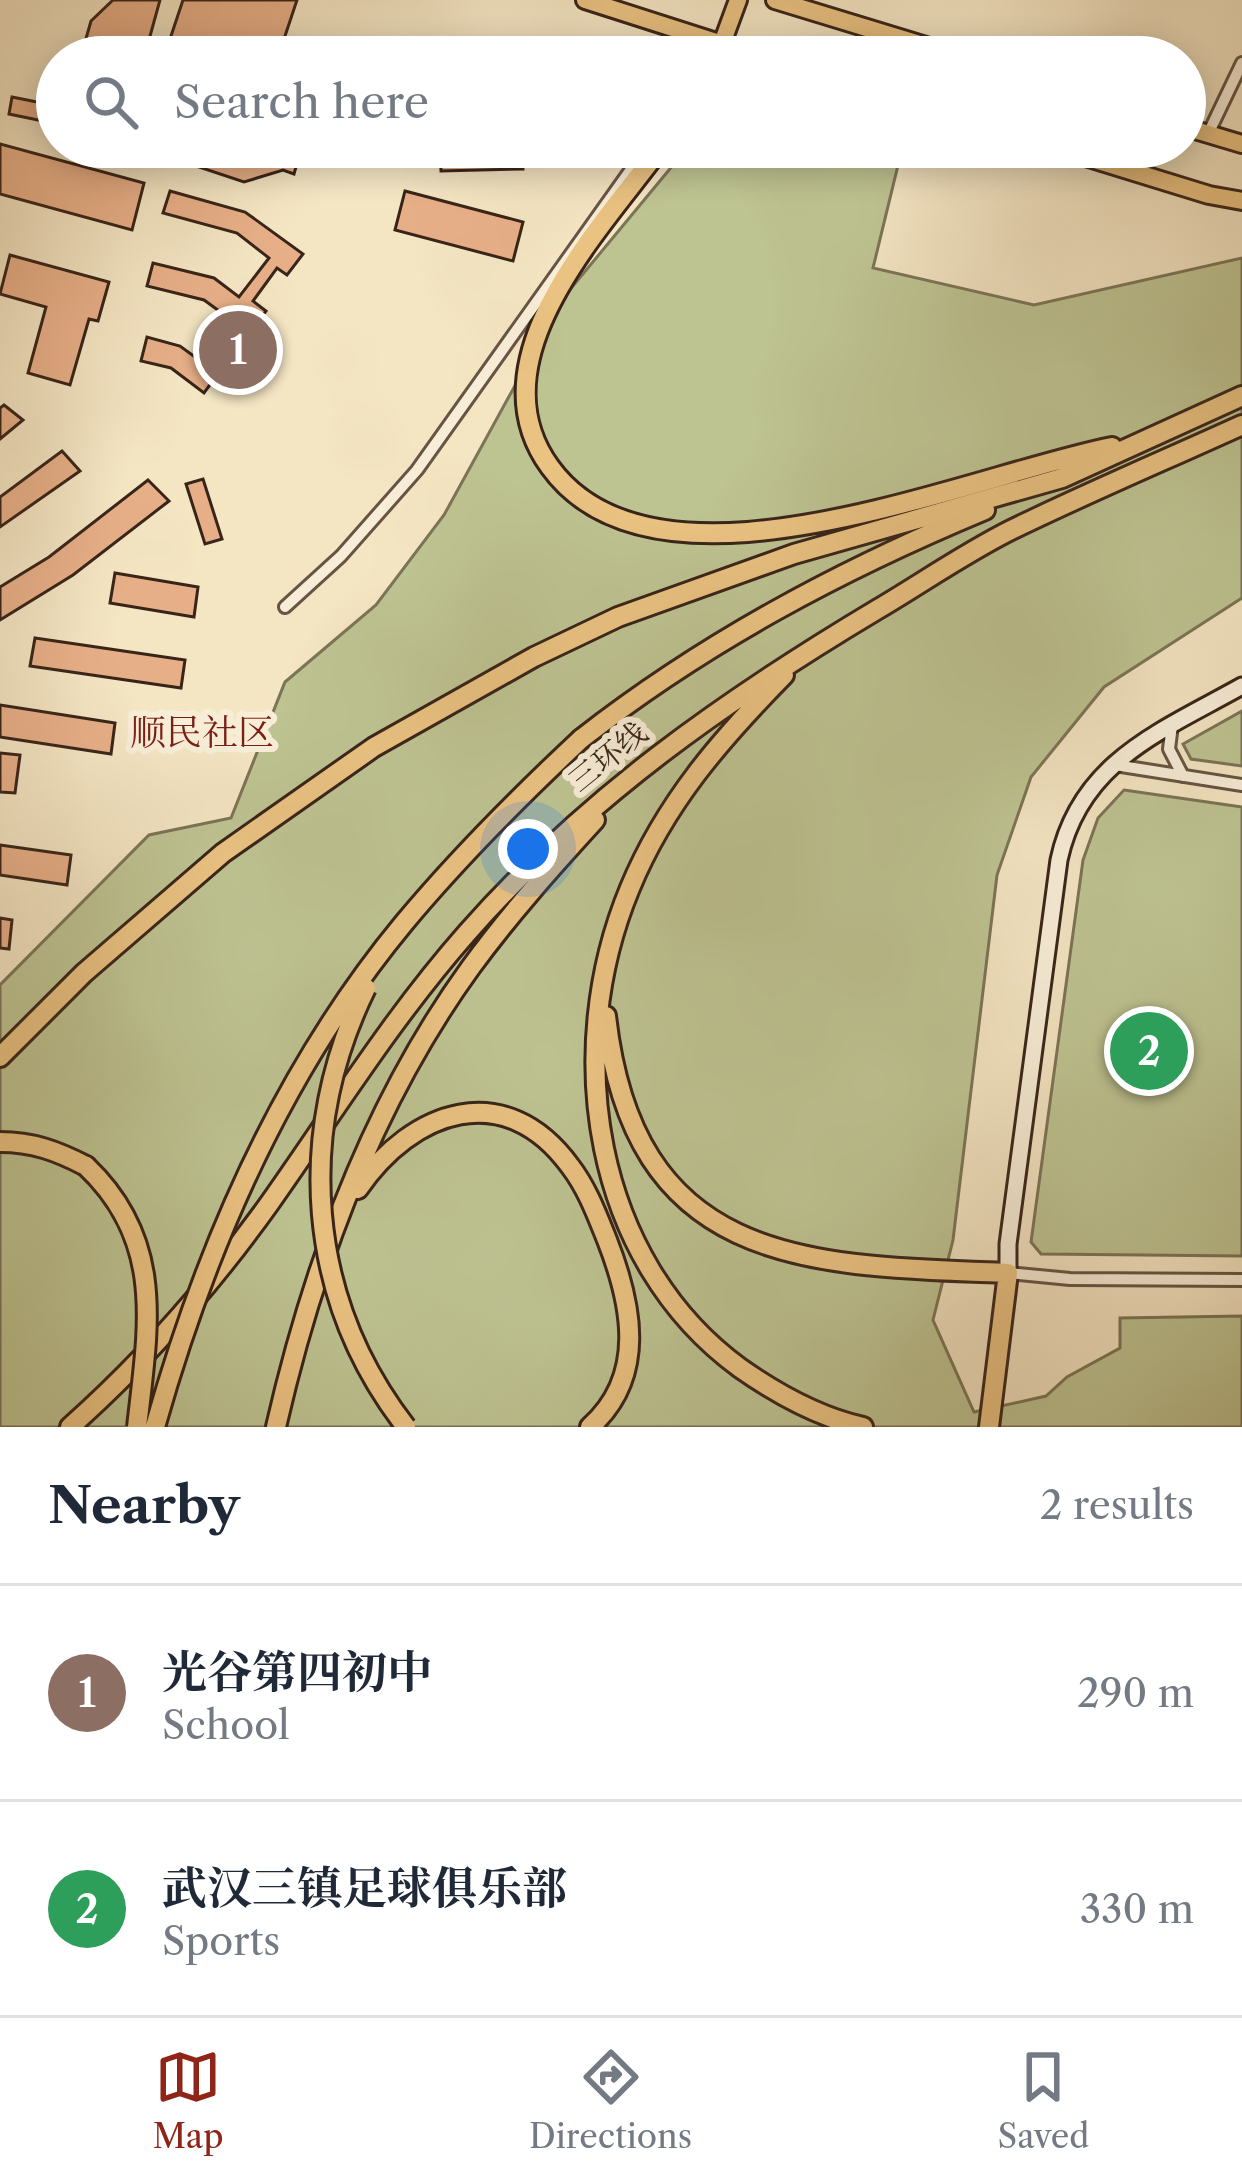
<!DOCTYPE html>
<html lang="en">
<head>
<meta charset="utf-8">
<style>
  :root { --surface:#fff; --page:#f2f2f3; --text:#1f2937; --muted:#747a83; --line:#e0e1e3; --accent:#8f2418 }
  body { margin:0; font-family:"Libre Caslon Text","Noto Serif SC",serif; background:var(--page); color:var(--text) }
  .you { position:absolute; left:528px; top:849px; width:42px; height:42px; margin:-30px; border:9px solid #fff; border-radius:50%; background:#1a73e8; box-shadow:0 0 0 18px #1a73e833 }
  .badge { display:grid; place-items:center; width:78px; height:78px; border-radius:50%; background:var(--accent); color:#fff; font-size:39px; font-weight:700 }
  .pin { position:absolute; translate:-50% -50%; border:6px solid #fff; box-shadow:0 3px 12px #0006 }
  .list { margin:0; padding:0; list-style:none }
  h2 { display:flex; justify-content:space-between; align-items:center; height:156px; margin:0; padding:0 48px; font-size:51px }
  h2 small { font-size:39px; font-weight:400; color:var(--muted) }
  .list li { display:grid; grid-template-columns:78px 1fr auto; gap:36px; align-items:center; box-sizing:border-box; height:216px; padding:0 48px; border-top:3px solid var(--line) }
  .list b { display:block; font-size:45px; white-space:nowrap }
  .list p { margin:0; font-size:39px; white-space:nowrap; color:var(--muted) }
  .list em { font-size:39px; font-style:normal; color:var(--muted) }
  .icon { flex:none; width:66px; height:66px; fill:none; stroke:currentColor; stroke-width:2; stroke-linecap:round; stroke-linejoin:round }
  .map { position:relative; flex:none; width:1242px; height:1427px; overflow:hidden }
  .search { position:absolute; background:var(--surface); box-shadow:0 6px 30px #0003; left:36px; right:36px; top:36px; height:132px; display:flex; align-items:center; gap:30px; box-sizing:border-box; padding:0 42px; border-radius:66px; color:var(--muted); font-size:45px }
  .sheet { height:588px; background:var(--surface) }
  nav { display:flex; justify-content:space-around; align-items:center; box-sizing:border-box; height:168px; border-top:3px solid var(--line); background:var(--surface); font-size:33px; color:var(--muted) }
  nav a { display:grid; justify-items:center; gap:6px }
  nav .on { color:var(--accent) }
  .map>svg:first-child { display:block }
</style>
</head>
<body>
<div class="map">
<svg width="1242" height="1427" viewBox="0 0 1242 1427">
  <rect width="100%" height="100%" fill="#f4e5c3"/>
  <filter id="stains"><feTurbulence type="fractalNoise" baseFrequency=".00167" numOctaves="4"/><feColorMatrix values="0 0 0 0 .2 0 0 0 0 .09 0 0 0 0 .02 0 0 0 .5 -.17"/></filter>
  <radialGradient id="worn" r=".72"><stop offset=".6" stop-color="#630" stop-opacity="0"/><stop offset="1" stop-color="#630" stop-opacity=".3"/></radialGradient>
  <path fill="#bec392" stroke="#7b7456" stroke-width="3" d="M688,147h138l74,10 -27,111 161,37 208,-47v340l-138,89 -73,90 -34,98 -44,365 -20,80 41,92 72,-16 21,-19 53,-29v-30l122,-2v111h-1242v-442l149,-150 82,-17 54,-136 91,-77 68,-90 119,-217z
    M1242,711v55l-51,-7 -8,-15z
    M1124,790l118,17v449l-201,-2 -10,-12 52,-382 15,-42z"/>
  <path fill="#e7af88" stroke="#382419" stroke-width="3" d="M113,0h47l-13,47 -6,-2 -3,12h-36l-19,-8 8,-28z
    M183,0h114l-19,57h-114z
    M12,97l45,9v18l-48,-10z
    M0,144l144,39 -12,47 -132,-36z
    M139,147h51l58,18h16l13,-12 21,7 -4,14 -11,-4 -39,12z
    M440,147h82l1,22 -82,2z
    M170,191l75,21 58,42 -16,21 -10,-7 -24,33 13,10 -18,24 -15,-11 -27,37 14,10 -16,22 -33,-25 -30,-7 6,-24 33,9 15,11 31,-41 -22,-16 -57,-14 6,-23 61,15 25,19 30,-39 -32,-25 -74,-20z
    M405,191l118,31 -10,39 -118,-31z
    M10,255l99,27 -11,39 -9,-2 -19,66 -42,-12 18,-66 -46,-13z
    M4,405l19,15 -23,19v-31z
    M62,451l18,20 -80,56v-30z
    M203,479l19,60 -17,5 -19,-60z
    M148,480l21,21 -96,74 -73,45v-33l49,-30z
    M115,573l83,14 -4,30 -84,-14z
    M35,638l150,22 -4,28 -151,-22z
    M0,705l115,18 -4,31 -111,-17z
    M0,753l20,2 -5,38 -15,-1z
    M0,845l71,10 -4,30 -67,-10z
    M0,918l12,2 -3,29 -9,-1z"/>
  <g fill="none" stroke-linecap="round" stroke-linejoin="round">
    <defs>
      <path id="street" d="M1208,134l34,-71
        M285,607l56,-51 76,-86 230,-323
        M1172,725l-3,24 14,27
        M1115,765l127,20
        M1008,1273l62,6 172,1"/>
      <path id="secondary" d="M1008,1273v-29l51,-384c21,-99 103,-129 183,-174"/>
      <path id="primary" d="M585,0l178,57
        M775,0l187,57
        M717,57l21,-57
        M1185,127l57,17
        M1053,147l156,48 33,6"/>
      <path id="highway" d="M661,147c-61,83 -189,213 -111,320 106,147 419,8 562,-20
        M784,675c-63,64 -119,128 -154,213 -68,163 -38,372 110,480 37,26 78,49 123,59
        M581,739c124,-97 260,-169 404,-229
        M606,1016c28,249 199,250 402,257l-19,154
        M0,1057l84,-84 139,-120 151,-106 160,-90 84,-40 176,-63 268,-76 180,-82
        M0,1142c33,0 57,9 86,24
        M358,1189c54,-79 147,-112 212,-23 17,22 27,49 37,74 25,64 40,136 -17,187
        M70,1427c74,-66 141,-142 199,-223 65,-92 123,-186 198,-271 119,-135 257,-232 411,-324 44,-26 87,-56 133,-79 76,-37 154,-70 231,-105
        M276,1427c37,-162 97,-325 195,-460 38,-52 81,-100 124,-147"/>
    </defs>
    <use href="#street" stroke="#675444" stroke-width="16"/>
    <use href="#secondary" stroke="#382419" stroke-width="21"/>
    <use href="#primary" stroke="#382419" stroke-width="22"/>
    <use href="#highway" stroke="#382419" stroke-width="24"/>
    <use href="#street" stroke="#f8eed8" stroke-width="10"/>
    <use href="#secondary" stroke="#f8eed8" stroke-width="15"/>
    <use href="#primary" stroke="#eac282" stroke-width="16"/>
    <use href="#highway" stroke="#eac282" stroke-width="18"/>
    <defs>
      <path id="highway-bridge" d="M366,988c-71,145 -60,310 40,439
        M86,1166c80,76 62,162 51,261
        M155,1427c51,-181 128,-358 249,-504 55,-66 115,-126 177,-184"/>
    </defs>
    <use href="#highway-bridge" stroke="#382419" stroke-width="24" stroke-linecap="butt"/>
    <use href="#highway-bridge" stroke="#eac282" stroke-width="18"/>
  </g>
  <g text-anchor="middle" stroke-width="12" stroke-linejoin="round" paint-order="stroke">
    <g font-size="30" fill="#382419" stroke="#f8eed8">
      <text transform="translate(608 757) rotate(-39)" y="10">三环线</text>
    </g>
    <g font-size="36" fill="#7a1f14" stroke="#f8eed8">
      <text x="202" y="745">顺民社区</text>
    </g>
  </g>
  <rect width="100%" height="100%" filter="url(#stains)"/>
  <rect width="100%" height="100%" fill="url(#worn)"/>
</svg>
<div class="you"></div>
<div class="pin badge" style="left:238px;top:350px;background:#8d6e63">1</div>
<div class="pin badge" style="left:1149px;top:1051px;background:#2e9e5b">2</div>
<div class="search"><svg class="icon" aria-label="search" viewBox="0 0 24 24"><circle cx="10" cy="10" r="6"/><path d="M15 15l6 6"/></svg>Search here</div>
</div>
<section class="sheet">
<h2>Nearby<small>2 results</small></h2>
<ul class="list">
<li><span class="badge" style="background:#8d6e63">1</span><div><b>光谷第四初中</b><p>School</p></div><em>290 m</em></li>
<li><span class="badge" style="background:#2e9e5b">2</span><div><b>武汉三镇足球俱乐部</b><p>Sports</p></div><em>330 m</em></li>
</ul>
</section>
<nav>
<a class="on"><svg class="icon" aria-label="map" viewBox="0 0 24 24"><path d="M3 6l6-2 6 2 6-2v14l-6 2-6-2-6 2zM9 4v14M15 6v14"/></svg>Map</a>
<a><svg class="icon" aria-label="directions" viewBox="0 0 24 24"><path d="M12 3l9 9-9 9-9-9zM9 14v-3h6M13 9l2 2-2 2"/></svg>Directions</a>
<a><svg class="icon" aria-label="saved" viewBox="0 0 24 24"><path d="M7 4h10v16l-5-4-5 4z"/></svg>Saved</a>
</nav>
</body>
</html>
